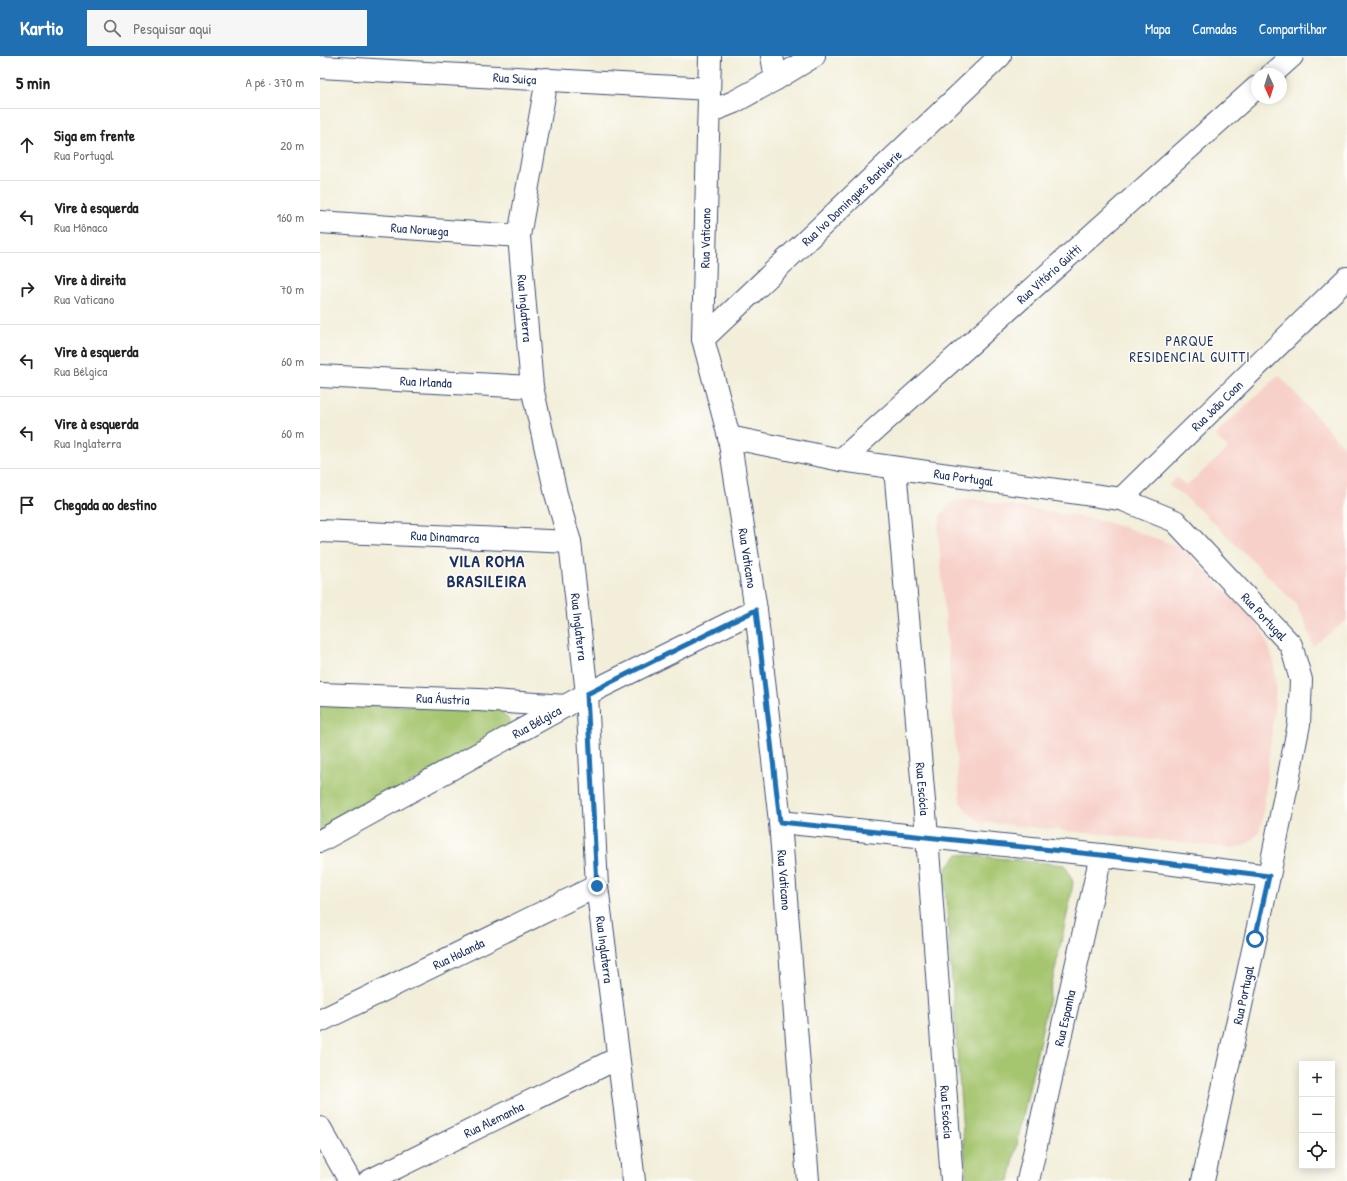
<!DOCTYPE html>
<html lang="pt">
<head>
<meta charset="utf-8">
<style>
  :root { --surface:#fff; --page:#f6f6f6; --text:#202124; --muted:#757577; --line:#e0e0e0; --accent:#1f6fb2 }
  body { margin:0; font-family:"Patrick Hand",sans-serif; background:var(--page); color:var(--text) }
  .controls { position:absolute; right:12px; bottom:12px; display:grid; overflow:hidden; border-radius:0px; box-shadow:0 2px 10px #0003 }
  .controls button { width:36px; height:36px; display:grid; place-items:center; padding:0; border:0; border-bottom:1px solid var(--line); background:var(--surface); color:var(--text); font:20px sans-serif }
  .compass { position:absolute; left:931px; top:12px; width:36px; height:36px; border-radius:50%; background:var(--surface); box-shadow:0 2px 10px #0003; rotate:176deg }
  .stop { position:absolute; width:12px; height:12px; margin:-9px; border:3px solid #1f6fb2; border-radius:50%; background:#fff }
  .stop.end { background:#1f6fb2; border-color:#fff; box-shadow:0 1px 4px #0008 }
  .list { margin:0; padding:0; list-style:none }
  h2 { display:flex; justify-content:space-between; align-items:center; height:52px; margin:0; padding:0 16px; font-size:17px }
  h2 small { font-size:13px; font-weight:400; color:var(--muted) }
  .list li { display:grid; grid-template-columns:26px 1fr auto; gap:12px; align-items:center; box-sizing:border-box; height:72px; padding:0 16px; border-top:1px solid var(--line) }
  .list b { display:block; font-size:15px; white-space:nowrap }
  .list p { margin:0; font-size:13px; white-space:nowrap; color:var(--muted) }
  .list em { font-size:13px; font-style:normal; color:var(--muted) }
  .icon { flex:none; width:22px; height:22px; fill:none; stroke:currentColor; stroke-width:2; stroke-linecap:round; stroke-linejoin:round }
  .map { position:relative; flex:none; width:1027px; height:1125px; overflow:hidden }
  header { display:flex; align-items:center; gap:24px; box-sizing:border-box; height:56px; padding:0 20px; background:var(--accent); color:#fff }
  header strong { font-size:19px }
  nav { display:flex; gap:22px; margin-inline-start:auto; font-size:14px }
  .search { width:280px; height:36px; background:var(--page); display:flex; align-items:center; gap:10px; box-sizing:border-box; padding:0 14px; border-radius:0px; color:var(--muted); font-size:15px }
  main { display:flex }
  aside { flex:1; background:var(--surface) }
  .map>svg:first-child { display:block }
</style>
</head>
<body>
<header>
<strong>Kartio</strong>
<div class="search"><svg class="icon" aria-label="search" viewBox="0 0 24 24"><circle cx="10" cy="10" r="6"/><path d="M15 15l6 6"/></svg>Pesquisar aqui</div>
<nav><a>Mapa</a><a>Camadas</a><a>Compartilhar</a></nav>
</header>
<main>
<aside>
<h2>5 min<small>A pé · 370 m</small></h2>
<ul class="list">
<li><svg class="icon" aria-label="ahead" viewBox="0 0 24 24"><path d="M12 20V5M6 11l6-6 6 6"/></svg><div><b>Siga em frente</b><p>Rua Portugal</p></div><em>20 m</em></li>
<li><svg class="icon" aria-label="left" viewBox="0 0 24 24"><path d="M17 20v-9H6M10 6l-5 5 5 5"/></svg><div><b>Vire à esquerda</b><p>Rua Mônaco</p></div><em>160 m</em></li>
<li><svg class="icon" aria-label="right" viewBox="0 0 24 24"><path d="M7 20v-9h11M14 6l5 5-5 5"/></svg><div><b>Vire à direita</b><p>Rua Vaticano</p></div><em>70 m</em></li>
<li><svg class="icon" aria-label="left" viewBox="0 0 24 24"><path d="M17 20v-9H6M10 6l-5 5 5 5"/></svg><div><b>Vire à esquerda</b><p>Rua Bélgica</p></div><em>60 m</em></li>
<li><svg class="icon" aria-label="left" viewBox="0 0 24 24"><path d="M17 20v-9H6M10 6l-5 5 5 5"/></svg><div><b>Vire à esquerda</b><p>Rua Inglaterra</p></div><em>60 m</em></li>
<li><svg class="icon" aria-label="arrive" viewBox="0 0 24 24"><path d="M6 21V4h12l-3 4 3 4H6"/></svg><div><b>Chegada ao destino</b></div></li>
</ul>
</aside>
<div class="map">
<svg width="1027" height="1125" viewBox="0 0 1027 1125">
  <rect width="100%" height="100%" fill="#fdfcf7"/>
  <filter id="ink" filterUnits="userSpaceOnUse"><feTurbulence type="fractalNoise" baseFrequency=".025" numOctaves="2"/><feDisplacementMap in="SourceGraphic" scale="8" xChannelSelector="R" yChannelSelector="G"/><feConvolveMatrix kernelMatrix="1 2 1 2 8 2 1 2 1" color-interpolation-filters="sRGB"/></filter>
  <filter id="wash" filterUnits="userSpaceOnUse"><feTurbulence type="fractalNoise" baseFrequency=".012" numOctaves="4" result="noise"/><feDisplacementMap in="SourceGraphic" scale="16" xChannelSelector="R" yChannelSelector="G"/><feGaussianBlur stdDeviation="0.9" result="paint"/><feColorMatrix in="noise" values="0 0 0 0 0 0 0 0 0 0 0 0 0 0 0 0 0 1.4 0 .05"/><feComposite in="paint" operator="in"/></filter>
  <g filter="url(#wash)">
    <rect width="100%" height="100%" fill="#f2eed9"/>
    <path fill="#f7d0c9" d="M959,319l68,76v169l-34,26 -9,-27 -10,-17 -78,-77 -31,-28 -17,-12 9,-8 9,9 42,-37 -13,-14z
      M650,443l123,20 31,8 58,21 73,72 9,14 10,27 2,29 -14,133 -3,9 -7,8 -9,6 -10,2 -252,-26 -12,-8 -9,-12 -22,-274 3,-13 6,-8 8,-6z"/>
    <path fill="#a5c56e" stroke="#607a66" d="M0,648l177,4 13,12 -2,9 -188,104z
      M638,798l107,11 8,17 -3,19 -61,280h-41l-2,-8 -22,-301z"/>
  </g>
  <g filter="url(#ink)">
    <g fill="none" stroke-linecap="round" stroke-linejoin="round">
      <defs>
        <g id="minor">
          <path id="s1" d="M390,0l-7,283 26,98 27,173 24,212 28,359"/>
          <path id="s2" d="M0,11l389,22"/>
          <path d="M952,18l20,-18"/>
          <path id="s3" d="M227,23l-28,157 13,151 24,107 14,48 17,152 10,192 37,295"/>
          <path d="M456,23l38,-23"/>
          <path d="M389,56l25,-10 42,-23 -4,-23"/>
          <path id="s4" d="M0,166l199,14"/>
          <path id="s5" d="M383,283l297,-283"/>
          <path id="s6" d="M0,320l212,11"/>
          <path id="s7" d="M409,381l112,23 280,39 54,22 116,124 10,35 -2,44 -30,152 -66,305"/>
          <path id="s8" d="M521,404l416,-373"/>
          <path id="s9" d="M575,412l32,368 25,345"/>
          <path id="s10" d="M801,443l226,-221"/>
          <path id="s11" d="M0,475l250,11"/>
          <path id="s12" d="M0,638l159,6 87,6"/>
          <path d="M460,766l321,33 168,21"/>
          <path id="s13" d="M0,785l267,-147 169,-84"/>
          <path id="s14" d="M0,965l277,-135"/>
          <path d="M0,1072l30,53"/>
          <path id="s15" d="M49,1125l249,-123"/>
          <path id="s16" d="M708,1125l73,-326"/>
        </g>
      </defs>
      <use href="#minor" stroke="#3b4c70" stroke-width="24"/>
      <use href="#minor" stroke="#fff" stroke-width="22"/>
    </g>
  </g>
  <g fill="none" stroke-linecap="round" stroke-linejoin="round" filter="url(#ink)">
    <path stroke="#1f6fb2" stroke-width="5" d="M277,830l-10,-192 169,-84 24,212 321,33 168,21 -14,63"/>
  </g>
  <g text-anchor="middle" stroke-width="3" stroke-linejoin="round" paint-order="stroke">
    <g font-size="13" fill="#1b2f5e" stroke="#fdfcf7">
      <text dy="5" stroke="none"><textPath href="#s2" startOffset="195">Rua Suiça</textPath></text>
      <text dy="5" stroke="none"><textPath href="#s5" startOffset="205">Rua Ivo Domingues Barbierie</textPath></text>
      <text dy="5" stroke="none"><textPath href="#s4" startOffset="100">Rua Noruega</textPath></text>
      <text transform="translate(385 182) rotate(-89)" y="5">Rua Vaticano</text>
      <text dy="5" stroke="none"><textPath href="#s8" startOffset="279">Rua Vitório Guitti</textPath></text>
      <text dy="5" stroke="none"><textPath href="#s3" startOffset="232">Rua Inglaterra</textPath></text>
      <text dy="5" stroke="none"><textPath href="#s6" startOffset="106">Rua Irlanda</textPath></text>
      <text dy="5" stroke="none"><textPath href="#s10" startOffset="134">Rua João Coan</textPath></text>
      <text dy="5" stroke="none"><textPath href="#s7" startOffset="238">Rua Portugal</textPath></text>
      <text dy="5" stroke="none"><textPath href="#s11" startOffset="125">Rua Dinamarca</textPath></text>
      <text dy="5" stroke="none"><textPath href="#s1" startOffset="507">Rua Vaticano</textPath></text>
      <text dy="5" stroke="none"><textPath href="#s7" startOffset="586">Rua Portugal</textPath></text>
      <text dy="5" stroke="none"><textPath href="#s3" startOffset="556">Rua Inglaterra</textPath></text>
      <text dy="5" stroke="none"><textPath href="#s12" startOffset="123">Rua Áustria</textPath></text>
      <text dy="5" stroke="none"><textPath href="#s13" startOffset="247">Rua Bélgica</textPath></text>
      <text dy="5" stroke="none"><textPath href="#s9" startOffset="322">Rua Escócia</textPath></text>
      <text dy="5" stroke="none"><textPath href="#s1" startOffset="831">Rua Vaticano</textPath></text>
      <text dy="5" stroke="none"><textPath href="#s3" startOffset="880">Rua Inglaterra</textPath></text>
      <text dy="5" stroke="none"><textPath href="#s14" startOffset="154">Rua Holanda</textPath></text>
      <text transform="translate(923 939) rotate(-78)" y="5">Rua Portugal</text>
      <text dy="5" stroke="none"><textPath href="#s16" startOffset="167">Rua Espanha</textPath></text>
      <text dy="5" stroke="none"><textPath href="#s9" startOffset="646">Rua Escócia</textPath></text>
      <text dy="5" stroke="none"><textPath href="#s15" startOffset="139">Rua Alemanha</textPath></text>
    </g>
    <g font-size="14" letter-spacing="1" fill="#1b2f5e" stroke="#fdfcf7">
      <text x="870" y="290">PARQUE<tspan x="870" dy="16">RESIDENCIAL GUITTI</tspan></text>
    </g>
    <g font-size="17" font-weight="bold" letter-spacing="1" fill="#1b2f5e" stroke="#fdfcf7">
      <text x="167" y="511">VILA ROMA<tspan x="167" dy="20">BRASILEIRA</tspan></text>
    </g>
  </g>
</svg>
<div class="controls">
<button>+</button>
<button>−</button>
<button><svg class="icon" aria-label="locate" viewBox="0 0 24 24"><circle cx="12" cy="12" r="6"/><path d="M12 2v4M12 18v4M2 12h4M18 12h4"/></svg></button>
</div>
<svg class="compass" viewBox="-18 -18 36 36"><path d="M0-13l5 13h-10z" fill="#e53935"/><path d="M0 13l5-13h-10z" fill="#757577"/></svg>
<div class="stop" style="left:935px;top:883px"></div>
<div class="stop end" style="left:277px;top:830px"></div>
</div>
</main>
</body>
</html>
